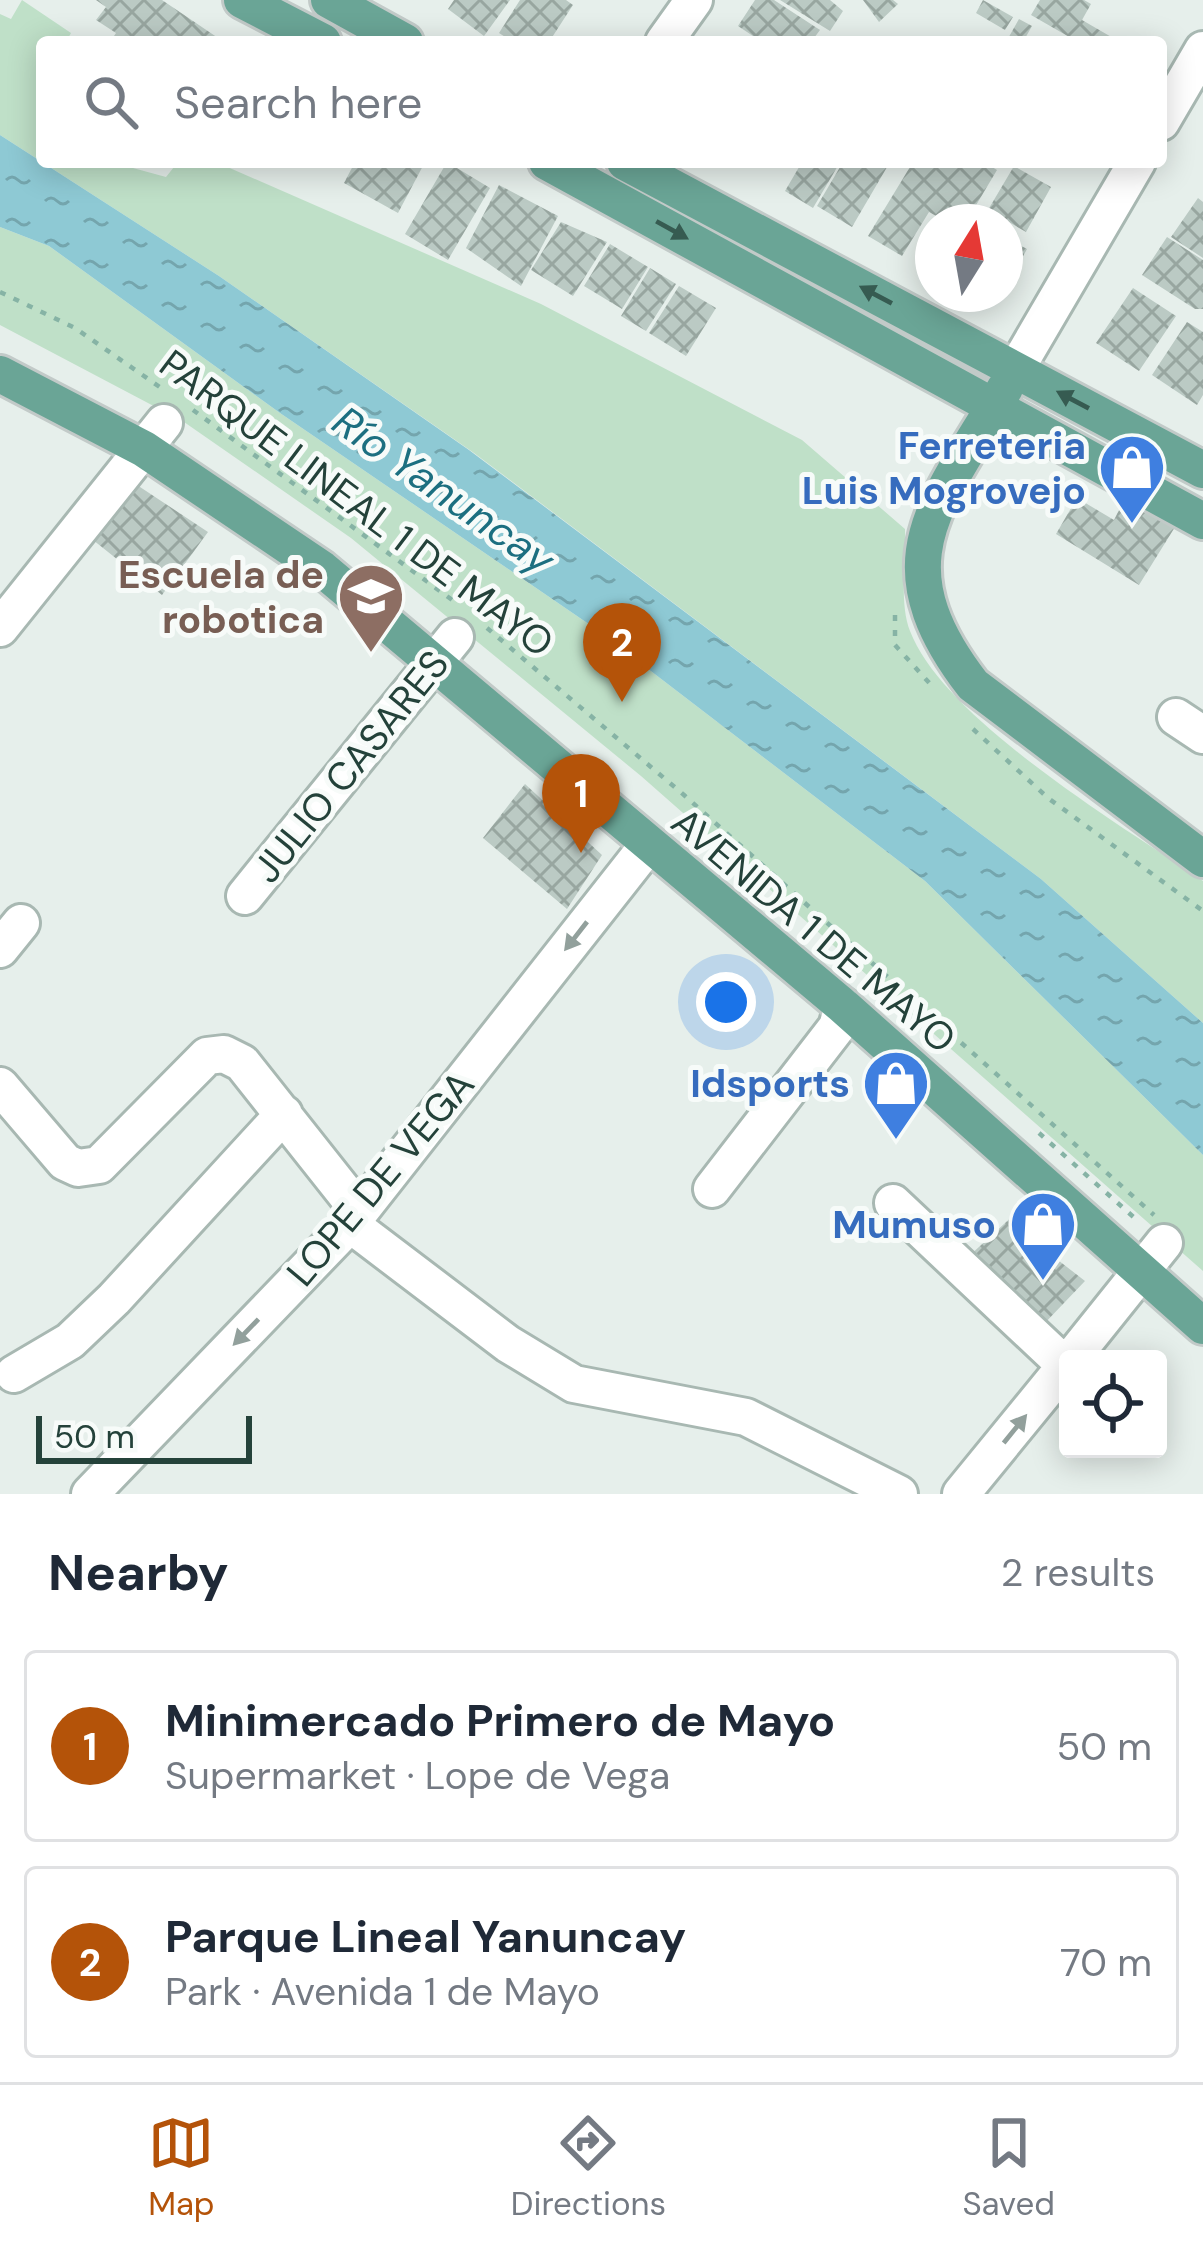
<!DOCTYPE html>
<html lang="en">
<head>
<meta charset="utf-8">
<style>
  :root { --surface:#fff; --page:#f6f6f7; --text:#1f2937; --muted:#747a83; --line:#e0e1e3; --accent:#b45309 }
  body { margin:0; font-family:"DM Sans",sans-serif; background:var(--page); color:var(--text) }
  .controls { position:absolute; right:36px; bottom:36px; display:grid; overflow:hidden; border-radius:12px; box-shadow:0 6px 30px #0003 }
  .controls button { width:108px; height:108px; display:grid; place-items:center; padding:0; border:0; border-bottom:3px solid var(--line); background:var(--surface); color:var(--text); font:60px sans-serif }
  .compass { position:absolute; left:915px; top:204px; width:108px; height:108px; border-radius:50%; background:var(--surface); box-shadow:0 6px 30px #0003; rotate:11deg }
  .scale { position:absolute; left:36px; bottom:30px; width:216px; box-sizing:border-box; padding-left:12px; border:6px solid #24423a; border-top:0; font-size:33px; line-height:42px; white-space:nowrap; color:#24423a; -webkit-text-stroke:9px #f7fbf9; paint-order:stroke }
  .you { position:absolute; left:726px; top:1002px; width:42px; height:42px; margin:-30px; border:9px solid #fff; border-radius:50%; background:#1a73e8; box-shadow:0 0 0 18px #1a73e833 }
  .badge { display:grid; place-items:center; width:78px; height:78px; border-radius:50%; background:var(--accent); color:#fff; font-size:39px; font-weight:700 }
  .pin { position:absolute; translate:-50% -99px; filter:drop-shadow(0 3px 6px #0008) }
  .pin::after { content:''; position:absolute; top:63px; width:42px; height:36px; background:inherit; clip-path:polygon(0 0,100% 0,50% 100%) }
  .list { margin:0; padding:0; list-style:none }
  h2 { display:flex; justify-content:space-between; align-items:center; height:156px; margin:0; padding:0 48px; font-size:51px }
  h2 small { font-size:39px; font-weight:400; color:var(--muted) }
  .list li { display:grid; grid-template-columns:78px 1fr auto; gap:36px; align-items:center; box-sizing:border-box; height:192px; margin:0 24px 24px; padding:0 24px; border:3px solid var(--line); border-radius:12px }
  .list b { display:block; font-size:45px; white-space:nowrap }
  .list p { margin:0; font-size:39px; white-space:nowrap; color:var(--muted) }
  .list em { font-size:39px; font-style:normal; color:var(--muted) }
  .icon { flex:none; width:66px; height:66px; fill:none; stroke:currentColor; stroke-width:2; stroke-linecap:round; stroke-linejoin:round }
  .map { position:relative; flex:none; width:1203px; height:1494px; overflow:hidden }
  .search { position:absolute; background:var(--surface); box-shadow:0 6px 30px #0003; left:36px; right:36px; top:36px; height:132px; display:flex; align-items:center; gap:30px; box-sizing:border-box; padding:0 42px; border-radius:12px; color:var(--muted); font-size:45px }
  .sheet { height:588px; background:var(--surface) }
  nav { display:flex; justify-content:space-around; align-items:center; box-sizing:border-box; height:168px; border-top:3px solid var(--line); background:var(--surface); font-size:33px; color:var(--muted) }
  nav a { display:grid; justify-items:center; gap:6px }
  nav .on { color:var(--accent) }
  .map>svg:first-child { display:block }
</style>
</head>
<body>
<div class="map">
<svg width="1203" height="1494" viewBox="0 0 1203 1494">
  <defs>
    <pattern id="water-ripples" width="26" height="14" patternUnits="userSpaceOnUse" patternTransform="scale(3)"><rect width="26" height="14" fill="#8ec9d4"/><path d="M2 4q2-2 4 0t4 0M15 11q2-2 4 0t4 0" fill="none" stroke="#74a5ad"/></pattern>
    <pattern id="building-cross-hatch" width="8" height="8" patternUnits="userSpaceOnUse" patternTransform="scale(3)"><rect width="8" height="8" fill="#bbcac4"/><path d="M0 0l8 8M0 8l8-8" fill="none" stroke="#98a6a0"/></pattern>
  </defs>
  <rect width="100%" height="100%" fill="#e6efeb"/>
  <path fill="#bfe0c8" d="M22,0l49,33 -5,9h-24l-4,51 4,3v66h69l55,15 12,-15h38l325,142 261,136 103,89c1,30 -6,75 5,102 34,89 214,196 293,250v142l-162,-144 -567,-426 -255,-177 -219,-141v-121l11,5z
    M0,227l49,19 231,167 316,216 329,252 278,274v116l-562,-495 -290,-238 -167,-116 -184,-97z"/>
  <path fill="url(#water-ripples)" d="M0,135l219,141 250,174 572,429 162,144v132l-278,-274 -329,-252 -316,-216 -231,-167 -49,-19z"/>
  <path fill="url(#building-cross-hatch)" d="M96,0h66l62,42h-114l6,-9 -20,-13 10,-13z
    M454,0h56l-26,36 -36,-27z
    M520,0h46l7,5 -24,37h-36l-14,-9z
    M755,0h19l46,30 -9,12h-49l-24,-16z
    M780,0h50l13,11 -13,20z
    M863,0h30l5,4 -19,18z
    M983,0l30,17 -8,13 -29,-17z
    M1040,0h44l7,4 -9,16 38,22h-42l-47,-27z
    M1019,19l13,7 -9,16h-17z
    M355,162h70l-27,51 -54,-30z
    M447,162l43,26 -42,72 -43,-26z
    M802,162l37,2 -26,44 -28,-17z
    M843,162h47l-38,65 -35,-21z
    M913,162h71l13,8 -31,52h-19l-18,-10 -27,44 -34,-20z
    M1014,166l37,21 -25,45 -38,-22z
    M499,185l59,31 -37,70 -55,-38z
    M1198,198l5,4v56l-32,-21z
    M561,222l46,20 -34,54 -42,-26z
    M1005,237l22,12 -12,22 -10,-6z
    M1167,237l36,23v49h-8l-53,-34z
    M610,244l38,23 -26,42 -38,-23z
    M650,268l26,16 -30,47 -25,-15z
    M679,286l37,22 -30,48 -37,-23z
    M1133,288l43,28 -37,55 -43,-28z
    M1187,322l16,10v63l-6,10 -45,-30z
    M137,485l71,47 -46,63 -69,-55z
    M1077,498l37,22 10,-20 51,27 -36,58 -83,-51z
    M525,784l77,71 -35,54 -84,-71z
    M1016,1213l42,26 -13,11 40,31 -43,45 -74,-69z"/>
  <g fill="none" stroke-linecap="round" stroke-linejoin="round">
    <defs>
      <path id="minor" d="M664,42l30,-42
        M1161,122l42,-72
        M1016,369l121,-207
        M0,628l164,-205
        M1176,717l27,18
        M245,896l210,-259
        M0,949l21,-26
        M0,1086l65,76 13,6 21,-3 108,-109 17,-2 18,9 118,149
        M712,1189l125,-162 6,-21
        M893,1203l173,163
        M350,1224l158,120 66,40 172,33 153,77
        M1071,1359l93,-116
        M14,1374l56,-33 44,-42 170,-185
        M90,1494l260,-270 299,-380
        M961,1494l107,-131"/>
      <path id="major" d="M242,0l81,42
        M329,0l76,42
        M547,162l656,359
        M625,162l578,308
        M0,374l144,75 178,120 521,437 360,320
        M1005,388c-67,116 -129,172 -32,297l230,174"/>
    </defs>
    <use href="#minor" stroke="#a8b8b2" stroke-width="42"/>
    <use href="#major" stroke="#c2cac8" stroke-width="42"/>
    <path stroke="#86b3a5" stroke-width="4.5" stroke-dasharray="6 9" stroke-linecap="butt" d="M0,292l75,36 89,62
      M193,410l266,195
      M895,615v30l37,41
      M487,628l197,167 470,420
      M973,729l75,69 155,113
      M1039,1133l99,88"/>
    <use href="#minor" stroke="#fff" stroke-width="36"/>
    <use href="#major" stroke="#6aa596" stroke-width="36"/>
  </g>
  <defs><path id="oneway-solid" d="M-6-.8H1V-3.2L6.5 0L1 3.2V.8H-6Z" transform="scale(3)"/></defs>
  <g fill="#365b51">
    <use href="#oneway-solid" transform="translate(672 230) rotate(29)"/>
    <use href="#oneway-solid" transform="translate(876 295) rotate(-152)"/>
    <use href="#oneway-solid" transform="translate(1073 400) rotate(-152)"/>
  </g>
  <g fill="#92a09c">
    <use href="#oneway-solid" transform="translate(576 936) rotate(128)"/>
    <use href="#oneway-solid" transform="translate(246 1332) rotate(134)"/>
    <use href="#oneway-solid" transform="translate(1015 1429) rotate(-51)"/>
  </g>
  <defs>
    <symbol id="shop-pin" viewBox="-11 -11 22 30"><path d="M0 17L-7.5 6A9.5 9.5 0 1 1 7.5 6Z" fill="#3f7fe0" stroke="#f7fbf9"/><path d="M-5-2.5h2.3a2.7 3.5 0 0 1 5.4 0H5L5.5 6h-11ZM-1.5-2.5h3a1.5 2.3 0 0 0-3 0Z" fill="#fff"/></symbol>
    <symbol id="university-pin" viewBox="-11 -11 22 30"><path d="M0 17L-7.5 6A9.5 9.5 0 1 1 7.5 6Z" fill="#8d6e63" stroke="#f7fbf9"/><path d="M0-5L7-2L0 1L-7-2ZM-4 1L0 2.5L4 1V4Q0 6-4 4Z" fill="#fff"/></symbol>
  </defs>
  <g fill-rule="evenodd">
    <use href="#shop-pin" x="1094" y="429" width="76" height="104"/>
    <use href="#university-pin" x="333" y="558" width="76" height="104"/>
    <use href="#shop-pin" x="858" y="1045" width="76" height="104"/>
    <use href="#shop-pin" x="1005" y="1186" width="76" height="104"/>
  </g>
  <g text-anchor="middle" stroke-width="10" stroke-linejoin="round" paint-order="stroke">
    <g font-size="39" font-weight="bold" fill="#366cbe" stroke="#f7fbf9" text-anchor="end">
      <text x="1086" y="459">Ferreteria<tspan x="1086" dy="45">Luis Mogrovejo</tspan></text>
      <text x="850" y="1097">Idsports</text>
      <text x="996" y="1238">Mumuso</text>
    </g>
    <g font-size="39" fill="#24423a" stroke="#f7fbf9">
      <text transform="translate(357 503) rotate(37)" y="14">PARQUE LINEAL 1 DE MAYO</text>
      <text transform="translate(350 766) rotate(-51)" y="14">JULIO CASARES</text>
      <text transform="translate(814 930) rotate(40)" y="14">AVENIDA 1 DE MAYO</text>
      <text transform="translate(380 1178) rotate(-50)" y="14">LOPE DE VEGA</text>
    </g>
    <g font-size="39" font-weight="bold" fill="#785e54" stroke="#f7fbf9" text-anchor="end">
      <text x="324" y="588">Escuela de<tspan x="324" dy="45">robotica</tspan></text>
    </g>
    <g font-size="42" font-style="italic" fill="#1c6f80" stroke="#f7fbf9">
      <text transform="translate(444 490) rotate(35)" y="15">Río Yanuncay</text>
    </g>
  </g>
</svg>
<div class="controls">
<button><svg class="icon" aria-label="locate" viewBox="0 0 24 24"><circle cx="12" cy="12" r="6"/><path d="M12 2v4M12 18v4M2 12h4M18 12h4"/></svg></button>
</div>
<svg class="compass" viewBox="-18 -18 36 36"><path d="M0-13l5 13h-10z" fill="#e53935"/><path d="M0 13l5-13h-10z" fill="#747a83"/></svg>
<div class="scale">50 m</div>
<div class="you"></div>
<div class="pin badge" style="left:581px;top:853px">1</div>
<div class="pin badge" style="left:622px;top:702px">2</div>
<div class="search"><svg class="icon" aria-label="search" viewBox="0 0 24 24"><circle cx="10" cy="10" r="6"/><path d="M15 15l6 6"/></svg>Search here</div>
</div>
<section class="sheet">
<h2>Nearby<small>2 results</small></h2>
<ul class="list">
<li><span class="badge">1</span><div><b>Minimercado Primero de Mayo</b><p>Supermarket · Lope de Vega</p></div><em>50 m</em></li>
<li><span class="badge">2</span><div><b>Parque Lineal Yanuncay</b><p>Park · Avenida 1 de Mayo</p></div><em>70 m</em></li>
</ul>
</section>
<nav>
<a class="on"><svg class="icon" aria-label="map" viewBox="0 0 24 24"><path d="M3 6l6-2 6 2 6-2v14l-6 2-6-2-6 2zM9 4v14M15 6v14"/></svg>Map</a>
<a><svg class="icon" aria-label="directions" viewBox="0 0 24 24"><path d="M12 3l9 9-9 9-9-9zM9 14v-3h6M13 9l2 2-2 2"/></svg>Directions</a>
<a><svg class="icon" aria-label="saved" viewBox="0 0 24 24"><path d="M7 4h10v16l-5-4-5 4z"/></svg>Saved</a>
</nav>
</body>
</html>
